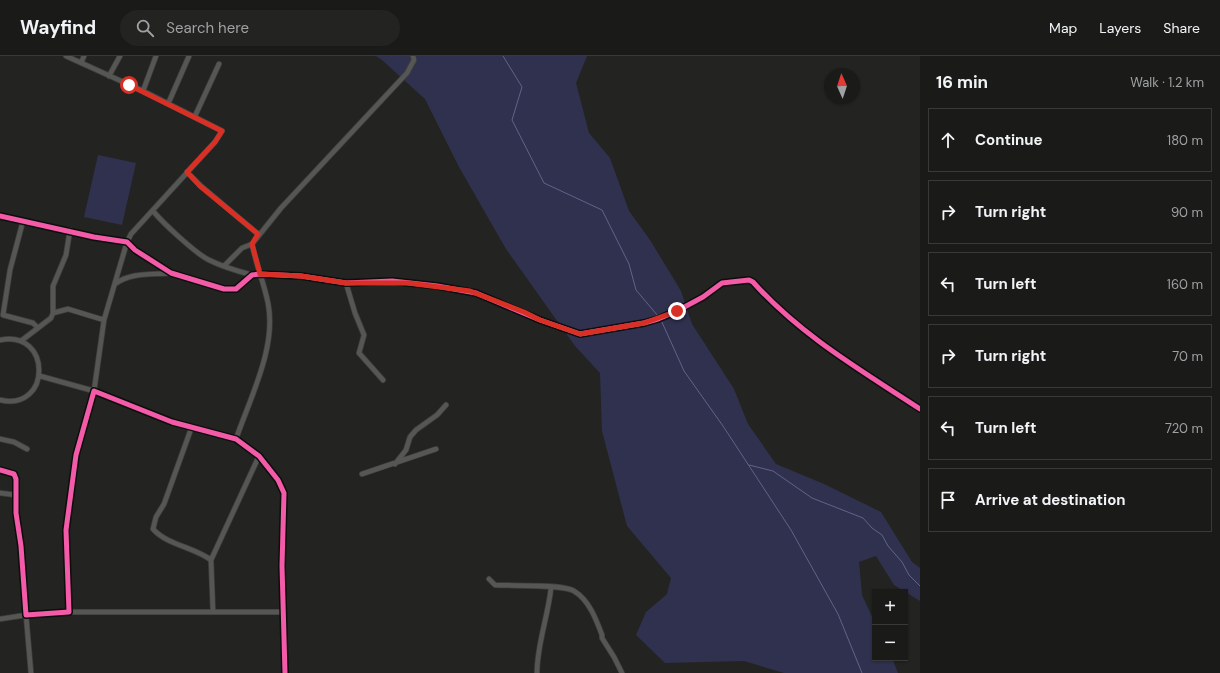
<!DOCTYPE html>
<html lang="en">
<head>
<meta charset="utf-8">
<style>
  :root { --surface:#1a1b19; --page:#232422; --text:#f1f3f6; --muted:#9fa1a2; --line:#383938 }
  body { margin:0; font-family:"DM Sans",sans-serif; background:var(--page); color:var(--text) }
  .controls { position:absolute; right:12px; bottom:12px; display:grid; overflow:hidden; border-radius:0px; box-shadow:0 1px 3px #0004 }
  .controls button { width:36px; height:36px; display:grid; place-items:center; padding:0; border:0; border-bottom:1px solid var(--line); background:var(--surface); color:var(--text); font:20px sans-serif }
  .compass { position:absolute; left:824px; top:12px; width:36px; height:36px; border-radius:50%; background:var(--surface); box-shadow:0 1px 3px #0004; rotate:357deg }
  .stop { position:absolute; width:12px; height:12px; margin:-9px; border:3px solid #d93025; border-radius:50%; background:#fff }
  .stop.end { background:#d93025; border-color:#fff; box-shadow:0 1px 4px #0008 }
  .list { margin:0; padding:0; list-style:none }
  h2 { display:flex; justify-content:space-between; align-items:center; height:52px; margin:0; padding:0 16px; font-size:17px }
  h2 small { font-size:13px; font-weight:400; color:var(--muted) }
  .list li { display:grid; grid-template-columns:26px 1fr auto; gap:12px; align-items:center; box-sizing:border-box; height:64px; margin:0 8px 8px; padding:0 8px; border:1px solid var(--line); border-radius:0px }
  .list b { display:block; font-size:15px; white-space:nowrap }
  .list em { font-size:13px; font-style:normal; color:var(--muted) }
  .icon { flex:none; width:22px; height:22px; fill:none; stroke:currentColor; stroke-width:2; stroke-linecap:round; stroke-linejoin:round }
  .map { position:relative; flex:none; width:920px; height:617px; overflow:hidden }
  header { display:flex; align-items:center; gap:24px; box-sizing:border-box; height:56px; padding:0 20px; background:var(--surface); border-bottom:1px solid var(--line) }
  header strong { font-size:19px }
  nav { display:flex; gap:22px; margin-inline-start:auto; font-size:14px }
  .search { width:280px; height:36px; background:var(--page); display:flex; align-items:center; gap:10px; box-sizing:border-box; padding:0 14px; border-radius:22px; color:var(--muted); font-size:15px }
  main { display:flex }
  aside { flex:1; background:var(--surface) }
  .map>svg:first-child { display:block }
</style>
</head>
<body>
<header>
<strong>Wayfind</strong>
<div class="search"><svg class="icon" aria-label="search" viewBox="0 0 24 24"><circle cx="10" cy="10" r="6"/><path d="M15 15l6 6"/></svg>Search here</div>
<nav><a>Map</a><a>Layers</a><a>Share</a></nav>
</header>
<main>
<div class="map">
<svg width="920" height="617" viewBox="0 0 920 617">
  <rect width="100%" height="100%" fill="#232421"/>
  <path fill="#30314e" d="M376,0h211l-11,27 13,50 21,25 19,53 21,29 31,51 11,33 42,65 14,35 28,40 48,20 57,28 31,50 8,6v33l-26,-16 -18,-29 -17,6 3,33 13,28v35h17l6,15h-114l-40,-12 -79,2 -29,-28 10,-23 21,-18 4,-16 -44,-52 -25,-95 -2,-58 -25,-27 -69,-97 -47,-82 -34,-68 -43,-39z
    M98,99l38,8 -14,62 -38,-8z"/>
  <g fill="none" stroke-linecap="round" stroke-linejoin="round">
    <path stroke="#61638a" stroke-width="1" d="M503,0l19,31 -10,33 32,63 58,27 27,54 7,26 22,26
      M661,264l23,51 39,55 68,104 47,84 24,59
      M749,409l24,6 39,27 51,20 9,10 10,7 6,11 14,16 7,13 11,11"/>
    <defs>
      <path id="minor" d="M81,7l3,-7
        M109,20l11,-20
        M143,35l13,-35
        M168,48l21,-48
        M195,60l24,-52
        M187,116l14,14 57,48
        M153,155c10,12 42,42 56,49 14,7 28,11 43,15
        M0,160l94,21 33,5 8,8 36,23 53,16h12l16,-14 7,-1 42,2 45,7 46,-2 45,5 39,7 64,27 40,14 64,-11 14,-4 19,-8 26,-14 19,-14 27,-3 4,2c47,53 109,89 167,127
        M23,165l-13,49 -7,45 30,8 5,5
        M224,210l18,-18 10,-4
        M346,227l9,30 9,22 -5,18 24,27
        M115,228c16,-12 37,-9 56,-11
        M53,257l15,-4 36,11
        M0,284c52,-11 52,72 0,60
        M21,285l30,-23 2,-5v-27l13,-31 4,-25
        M40,320l54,15 10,-71 23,-78 4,-8 84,-92 7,-11 -79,-40 -77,-35
        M0,383l14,3 13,7
        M236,383c14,-41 41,-92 32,-136 -4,-20 -12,-39 -16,-59l29,-36 126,-135 7,-13 -1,-4
        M395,408l11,-14 4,-13 6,-7 21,-15 9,-10
        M0,414l14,4 2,5v34l5,33 5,69 43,-3 -3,-82 10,-75 18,-64 78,31 64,17 23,17 19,24 6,13 -2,73 3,107
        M362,418l74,-25
        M0,437l16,2
        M211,504l48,-104
        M489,523l6,6c16,1 68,-1 79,6 15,9 22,28 28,44v3l12,19 8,16
        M69,556h144l-2,-52c-17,-13 -44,-15 -58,-31l3,-12 8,-13 27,-75
        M213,556h71
        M0,563l26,-4 5,58
        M537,617c0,-29 11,-56 14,-85"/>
    </defs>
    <use href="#minor" stroke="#3f403e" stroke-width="6"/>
    <use href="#minor" stroke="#565755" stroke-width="4.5"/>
    <defs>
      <path id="cycleway" d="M0,160l94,21 33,5 8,8 36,23 53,16h12l16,-14 7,-1 42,2 45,7 46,-2 45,5 39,7 64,27 40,14 64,-11 14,-4 19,-8 26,-14 19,-14 27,-3 4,2c47,53 109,89 167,127
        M0,414l14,4 2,5v34l5,33 5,69 43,-3 -3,-82 10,-75 18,-64 78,31 64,17 23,17 19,24 6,13 -2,73 3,107"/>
    </defs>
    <use href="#cycleway" stroke="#0d0e0c" stroke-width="8"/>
    <use href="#cycleway" stroke="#f35aa7" stroke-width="5"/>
  </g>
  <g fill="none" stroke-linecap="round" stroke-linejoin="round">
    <path stroke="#d93025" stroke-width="5" d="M129,29l93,46 -7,11 -28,30 13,14 58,48 -6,10 8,30 41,2 45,7h62l62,8 54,21 16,8 40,14 64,-11 33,-12"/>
  </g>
</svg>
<div class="controls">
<button>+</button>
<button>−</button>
</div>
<svg class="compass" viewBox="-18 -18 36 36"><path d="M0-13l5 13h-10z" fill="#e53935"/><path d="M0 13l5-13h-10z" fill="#9fa1a2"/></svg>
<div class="stop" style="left:129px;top:29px"></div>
<div class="stop end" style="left:677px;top:255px"></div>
</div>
<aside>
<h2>16 min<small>Walk · 1.2 km</small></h2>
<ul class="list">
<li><svg class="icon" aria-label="ahead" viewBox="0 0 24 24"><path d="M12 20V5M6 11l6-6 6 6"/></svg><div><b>Continue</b></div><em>180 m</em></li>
<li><svg class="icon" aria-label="right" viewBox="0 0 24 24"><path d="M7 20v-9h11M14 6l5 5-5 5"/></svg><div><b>Turn right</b></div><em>90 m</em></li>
<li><svg class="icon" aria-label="left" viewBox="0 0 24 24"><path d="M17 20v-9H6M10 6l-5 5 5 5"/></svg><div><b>Turn left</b></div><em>160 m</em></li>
<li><svg class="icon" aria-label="right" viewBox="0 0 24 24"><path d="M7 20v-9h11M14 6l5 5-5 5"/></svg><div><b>Turn right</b></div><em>70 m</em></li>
<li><svg class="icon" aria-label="left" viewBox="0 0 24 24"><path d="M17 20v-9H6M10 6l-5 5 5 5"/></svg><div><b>Turn left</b></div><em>720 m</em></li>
<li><svg class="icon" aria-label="arrive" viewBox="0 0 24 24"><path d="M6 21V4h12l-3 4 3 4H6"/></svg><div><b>Arrive at destination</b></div></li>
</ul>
</aside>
</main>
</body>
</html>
